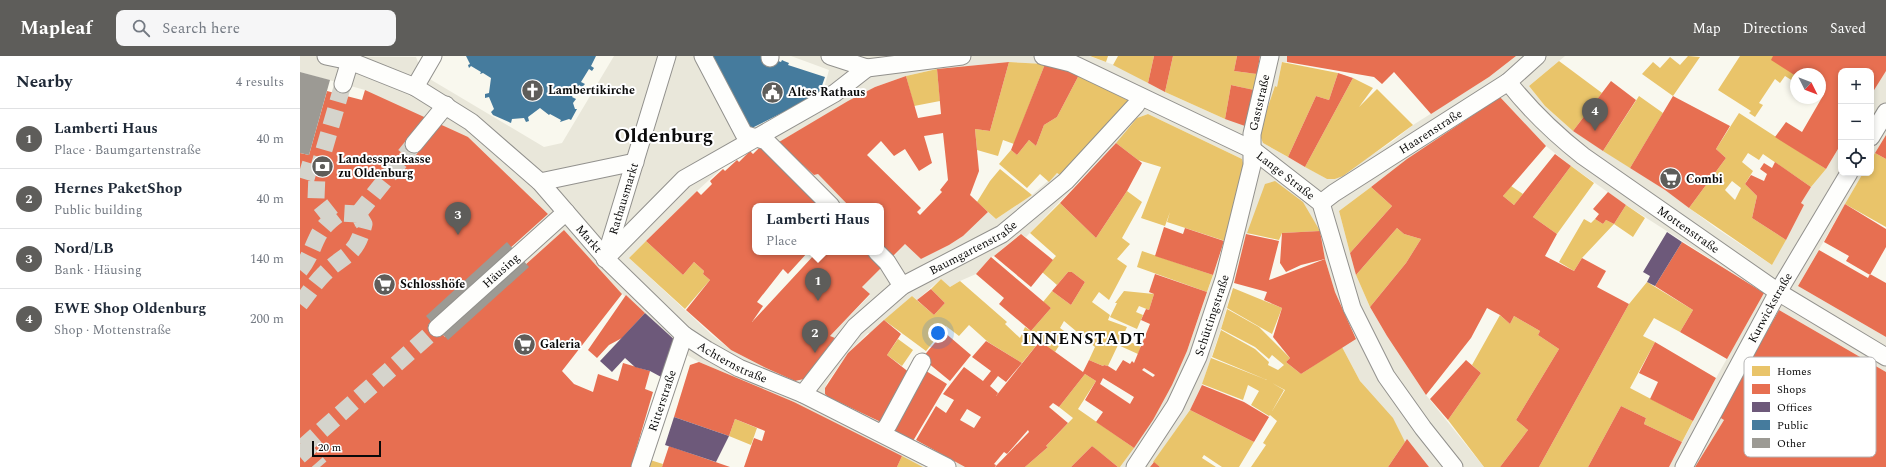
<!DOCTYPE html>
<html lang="en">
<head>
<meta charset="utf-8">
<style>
  :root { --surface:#fff; --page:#f6f6f7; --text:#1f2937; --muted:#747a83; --line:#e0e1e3; --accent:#5e5d5a }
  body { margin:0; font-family:Spectral,serif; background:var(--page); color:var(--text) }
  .controls { position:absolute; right:12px; top:12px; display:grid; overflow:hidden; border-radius:8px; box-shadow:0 2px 6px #0003 }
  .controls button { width:36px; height:36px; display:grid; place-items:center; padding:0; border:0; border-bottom:1px solid var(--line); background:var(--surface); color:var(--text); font:20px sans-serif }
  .compass { position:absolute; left:1490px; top:12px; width:36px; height:36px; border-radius:50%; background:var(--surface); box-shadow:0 2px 6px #0003; rotate:132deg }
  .scale { position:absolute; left:12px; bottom:10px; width:69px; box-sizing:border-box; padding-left:4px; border:2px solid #0a0a0a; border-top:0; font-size:11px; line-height:14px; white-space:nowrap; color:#0a0a0a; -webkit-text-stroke:3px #fff; paint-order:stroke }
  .you { position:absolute; left:638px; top:277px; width:14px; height:14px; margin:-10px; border:3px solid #fff; border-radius:50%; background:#1a73e8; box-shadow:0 0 0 6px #1a73e833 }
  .badge { display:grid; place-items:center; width:26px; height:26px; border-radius:50%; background:var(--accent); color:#fff; font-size:13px; font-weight:700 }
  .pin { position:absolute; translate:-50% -33px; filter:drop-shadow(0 1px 2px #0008) }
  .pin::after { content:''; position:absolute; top:21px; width:14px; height:12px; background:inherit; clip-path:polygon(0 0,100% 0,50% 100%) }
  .popup { position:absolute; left:452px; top:147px; width:132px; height:52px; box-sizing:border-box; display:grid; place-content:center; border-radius:8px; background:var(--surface); filter:drop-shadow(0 1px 3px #0005); font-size:13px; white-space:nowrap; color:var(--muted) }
  .popup b { font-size:15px; color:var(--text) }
  .popup::after { content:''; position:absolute; left:50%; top:100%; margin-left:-8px; border:8px solid transparent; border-top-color:var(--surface) }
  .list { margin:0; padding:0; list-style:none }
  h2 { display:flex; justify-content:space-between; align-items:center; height:52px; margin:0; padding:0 16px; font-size:17px }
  h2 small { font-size:13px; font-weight:400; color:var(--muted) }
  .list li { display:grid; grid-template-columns:26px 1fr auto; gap:12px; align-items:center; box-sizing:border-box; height:60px; padding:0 16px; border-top:1px solid var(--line) }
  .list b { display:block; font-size:15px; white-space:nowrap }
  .list p { margin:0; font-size:13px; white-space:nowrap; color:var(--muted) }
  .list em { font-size:13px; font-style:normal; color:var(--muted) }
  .icon { flex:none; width:22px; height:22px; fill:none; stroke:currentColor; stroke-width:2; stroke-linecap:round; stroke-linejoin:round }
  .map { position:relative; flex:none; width:1586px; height:411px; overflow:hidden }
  header { display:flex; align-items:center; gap:24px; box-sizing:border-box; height:56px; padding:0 20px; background:var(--accent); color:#fff }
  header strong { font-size:19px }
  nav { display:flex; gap:22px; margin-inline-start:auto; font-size:14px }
  .search { width:280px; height:36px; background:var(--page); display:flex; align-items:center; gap:10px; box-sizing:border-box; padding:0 14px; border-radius:8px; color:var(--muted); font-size:15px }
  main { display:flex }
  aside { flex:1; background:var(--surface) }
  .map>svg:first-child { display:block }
</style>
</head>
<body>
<header>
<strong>Mapleaf</strong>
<div class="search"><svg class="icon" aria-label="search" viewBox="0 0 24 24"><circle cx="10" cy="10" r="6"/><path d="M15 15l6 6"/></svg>Search here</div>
<nav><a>Map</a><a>Directions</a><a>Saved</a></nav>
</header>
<main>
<aside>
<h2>Nearby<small>4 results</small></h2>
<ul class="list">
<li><span class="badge">1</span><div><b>Lamberti Haus</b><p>Place · Baumgartenstraße</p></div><em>40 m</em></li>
<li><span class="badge">2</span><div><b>Hernes PaketShop</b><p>Public building</p></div><em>40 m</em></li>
<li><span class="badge">3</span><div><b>Nord/LB</b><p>Bank · Häusing</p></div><em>140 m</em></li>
<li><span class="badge">4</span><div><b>EWE Shop Oldenburg</b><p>Shop · Mottenstraße</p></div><em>200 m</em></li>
</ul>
</aside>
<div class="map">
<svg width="1586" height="411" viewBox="0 0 1586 411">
  <rect width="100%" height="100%" fill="#f9f8ee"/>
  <path fill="#e9e7da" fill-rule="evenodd" d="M0,0l116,1 7,18 121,72 18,-4 52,-87h89l41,78 78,-39 7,-25 -38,-14h298l28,10 48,26 60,27 35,-63h27v6h-5l-5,25 -2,-1 -16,47 4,10 64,36h8l58,-38 20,-16 76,-48 27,-21h49l-36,30 16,20 28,25 92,59 51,38 56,37 32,-60 -3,-2 10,-16 15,-18 15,-25v29h22l-65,113 88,51v35l-107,-62 -60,107 5,3 -29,47h-26l47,-89 48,-85 -138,-88 -55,-39 -25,-20 -46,-49 -93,63 -68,51 17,64 14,32 17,29 39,59 58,72h-55l-22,-27 -2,2 -45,-61 -18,-34 14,-9 -21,-46 -10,-33 -5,-28 -74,3 -25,95 -19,56 -12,25 -40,57h-30l33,-47 34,-69 38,-110 20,-71 -3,-11 -94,-45 -11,4 -21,25 -90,94 -6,-3 -26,22 -3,1 -15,17 -16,7 -10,6 -9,-8 -24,21 -5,-4 -42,38 -2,-1 -20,20 -21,30 -2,5v6l3,3 55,26 82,44h-42l-129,-65 -95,-40 -21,-12 -33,-37 -19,-18 -1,2 -61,-67 -237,211 185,-194 36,-33 -80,-77h-16l-61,-30 -26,-17 -65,-18zM709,6l36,2 34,11 23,55 -42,45 -3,-2 -25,22 -36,24 -8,-7 -25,24 -14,9 -28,14 -16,-15 -12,13 -12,-5h-16l16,16 -19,19 8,8 -40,41 5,3 -31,40 -9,2 -29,-13 -35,-18 -19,-15 -83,-77 68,-67 58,-53 70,68h24l-31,-32 -4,1 -12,-11 -23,-14v-8l96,-55 31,-11 31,-7z
    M1586,15v64l-15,25v-65z"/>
  <path fill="#e9c46a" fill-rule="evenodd" d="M790,0h18l-2,6z
    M818,0h36l-6,27 -35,-18z
    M873,0h64l-3,15 23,3 -3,16 -23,-5 -6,34 -60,-27z
    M1388,0l12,1 -27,39 -31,-22 11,-12 7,6 10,-11 10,8z
    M1440,0h34l27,18h-5v9l-11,-7 -5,7 -5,-4 -16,24 4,2 -8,12 -6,-4 2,-2 -33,-21z
    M1259,5l43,32 -29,38 -28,-25 -16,-20z
    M709,6l36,2 -31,80 -11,-4 -5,16 -21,-6 -2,-21 15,2z
    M982,6l56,11 -9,27 -13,-4 -28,61 -25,-14 -4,-10 16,-47 2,1z
    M637,13l3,32 -26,5 -8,-30z
    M779,19l50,26 -69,74 -3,-2 -8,9 -9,-8 -13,14 -28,-24 12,-14 6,5 12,-15 7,6 8,-21 13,-8z
    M1053,22l20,10 -14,19 18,-18 36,36 -70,51 -8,3h-8l-22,-12z
    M1339,40l24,17 -33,55 -27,-17z
    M1439,57l87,56 -15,18 -48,-33 -4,6 -11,-7 -6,9 11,9 -8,13 12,12 -5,22 34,22 -14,25 -83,-57 37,-50 -10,-9zM1432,125l9,7 -6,12 -10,-10z
    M848,58l94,45 3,11 -20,71 -58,-19 3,-10 -5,14 -24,-8 20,-51 -23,-7 -22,-17 21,-25z
    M1575,97l11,6v68l-41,-23 18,-31h8v-13z
    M1271,110l23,17 -37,51 -24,-17z
    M700,113l32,26 -36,24 -19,-17 13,-21z
    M975,125l28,21 17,29 -38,2 -3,7 -32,-7 18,-49z
    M1211,130l12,8 -9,11 -11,-9z
    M1071,131l21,19 -42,47 -11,-42z
    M827,135l15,11 -20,36 8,6 -13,15 10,7 -18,34 -10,-8 -7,10 18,13 -2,5 19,7 -5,11 19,9 -3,7 -20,-9 -10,21 -4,-1 -1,1 -14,-6 6,-13 -31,-26 -4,7 7,5 -12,19 -15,-11 -18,22 -34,-21 -19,-17 -10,11 -13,-10 -20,25 -42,-31 28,-24 22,19 11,-12 -14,-14 10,-10 9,8 10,-6 47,41 -2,2 15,14 5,-11 6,4 20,-23 -8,-6 9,-11 19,14 14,-23 -13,-10h-4l-11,13 -15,-13 14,-16 -26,-23 30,-30 36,35z
    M1326,149l19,13 -12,19 -19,-13z
    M1284,163l7,4 4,-4 8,5 3,-4 8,4 -32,34 -8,13 -15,-9z
    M1097,172l7,6 17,5 -15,24 -36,44 -14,-32z
    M346,185l37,34 11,-13 10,9 -1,3 7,6 -25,29 -56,-51z
    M842,195l71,24 -6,17 -70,-25z
    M1347,226l46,28 -13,22 -26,-14 -11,18 12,6 -25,46 63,33 -11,21 -38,-18 2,-6 -25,-12 -33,61h-49l90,-163z
    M933,232l49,20 -10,26 -45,-26z
    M824,235l30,3 -5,16 -10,-4 -3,6 7,3 -6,14 -27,-12 7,-14h-2z
    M927,253l32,18 31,31 -4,4 15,12 41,-27 18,34 33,37 12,24 -17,25h-137l15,-22 -3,-2 14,-22 -7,-6 -1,1 -18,-11 8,-14 -11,-6 -5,15 -41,-16 9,-26 56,22 -55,-23 9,-27 34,19 14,13 -1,3 10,5 6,-5 -12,-10 -3,4 -14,-12 -34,-18zM972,327l13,7 -14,23 13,-23z
    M1200,259l10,9 4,-8 26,15 -2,4 21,14 -43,71 12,10 -28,37h-16l-36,-47 33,-47 -9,-8z
    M598,283l15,11 -11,16 -15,-11z
    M785,318l11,7 -18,28 56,39 -14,19h-2l-26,-21 -21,21h-46l23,-20 -2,-1 27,-28 -14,-11z
    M890,354l64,32 -15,25h-17l-18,-12 -2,3 14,9h-56l-7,-5z
    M435,363l22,9 -6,17 -22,-9z
    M334,399l29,9 -1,3h-20l-10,-3z
    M602,400l21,11h-26z"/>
  <path fill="#e76f51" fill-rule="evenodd" d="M854,0h19l-8,36 -17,-9z
    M937,0h23l-3,18 -23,-3z
    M987,0h229l-27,21 -58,37 -37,-42 -12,12 -8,-7 -87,-15z
    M1473,0h113v15l-15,24v-24h-30v73l-15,25 -51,-32 11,-15 16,10 22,-38 -4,-3v-17h-24v2l-25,-16z
    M709,6l-19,69 -15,-2 4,42 -9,24 18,17 -25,24 -14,9 -28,14 -16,-15 -13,13 -11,-12v-39h-32l-31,-32 -4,1 -11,-10 -9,9 31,32h-70v46h53l-20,22 -5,-5 -26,33 6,4 -11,16 63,-68 -3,-2h53l16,16 -19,19 8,7 -40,42 5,2 -31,41 -9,2 -29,-13 -35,-18 -45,-40 24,-30 -7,-6 1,-3 -10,-9 -11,13 -37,-34 51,-50 4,4 11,-11 -2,-3 13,-12 2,2 12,-11 2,2 11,-11 3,3 11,-11 15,7v-8l69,-41 27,-14 31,-11 12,42 23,-4 -4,-45zM643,77l5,47 -8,10 2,2 -22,23 -3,-3 4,-4 -54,-53 14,-14 13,15 11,-7 14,22 13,-8 -8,-27z
    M745,8l34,11 -22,42 -13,8 -8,21 -7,-6 -12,15 -6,-5z
    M1038,17l15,5 -48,89 -17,-10 28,-61 13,4z
    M1311,25l25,19 -33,51 -30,-20z
    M931,29l23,5 -9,36 -20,-7z
    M65,34l103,47 80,77 -118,106 15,17 119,-107 58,64 -60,77 12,13 19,8 5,-18 20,7 5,-18 27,8 -5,18 8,3 -22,75h-331v-314l9,2 18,-64 35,9z
    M1373,40l57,30 -14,23 10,9 -37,50 -24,-18 -35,-22z
    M1200,41l46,49 -43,50 11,9 41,-51 16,12 -38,51 24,17 -12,22 29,15 8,-13 24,13 -9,16 32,17 -90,163h-39l28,-37 -12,-10 43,-71 -21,-14 2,-4 -26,-15 -4,8 -10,-9 -13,-7 -16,30 -45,57 -39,-59 -17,-29 36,-44 15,-24 -17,-5 -7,-6 -41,47 -6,-22 42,-47 -21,-19 36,-28z
    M1586,79v24l-11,-6z
    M816,87l26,20 -15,28 -31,47 -36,-35z
    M1475,106l36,25 -10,16 3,2 -18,35 -34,-22 5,-22 -12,-12 6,-9 13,6 3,-7 -7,-5 4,-6 8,5z
    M1308,136l18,13 -12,19 -8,-4 -3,4 -8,-5 4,-5 -6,-5z
    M1545,148l41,25v18l-16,28 -24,-14 3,-5 -25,-14z
    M864,171l19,7 2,-6 39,13 -11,34 -58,-19z
    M1020,175l5,28 10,33 21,47 -55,35 -15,-12 4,-4 -17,-21 9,-29 -18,-8 3,-8 -33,-9 12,-49 33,7 -10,39 56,-21 -24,6 -15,7 -6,-9 2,-30z
    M721,178l32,26 -22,27 -37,-31z
    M1382,186l82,51 -37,66 -47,-27 13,-22 -38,-24z
    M1519,194l49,28 2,-4 16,9v54l-88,-51z
    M691,201l60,51 -20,23 -32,-27 5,-6 -28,-24z
    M768,216h4l13,10 -14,23 -19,-14z
    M855,218l52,18 -20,59 -15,34 -19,35 -19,28 -38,-26 7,-10 -18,-12 11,-19 -11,-7 -26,33 -6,-4 -4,4 19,16 -22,23 2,1 -23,20h-30l34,-35 -1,-2 -21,24 -3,-2 -10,12 2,1 -1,2h-30l-49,-27 20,-34 10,7 8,-13 -11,-6 21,-27 19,14 8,-10 -19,-14 14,-16 36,22 -16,19 -8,-6 -8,10 8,7 -2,3 44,-55 43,31 6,-12 14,6 1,-1 4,1 8,5 7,-11 7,4 2,-3 2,2 16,-39 -9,-4 5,-11 3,1 5,-16 -5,-2zM844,312l11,7 -2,2 -11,-7zM803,322l31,19 -4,7 -30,-20zM667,353l14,8 -7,11 -14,-8z
    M631,233l14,14 -11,12 -17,-15z
    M326,239l19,18 -23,25 -13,7 -12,13 -9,-8z
    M1479,254l107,62v95h-191l29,-47 -5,-3z
    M584,264l17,14 -14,21 23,18 -27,50 -55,-26 -3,-3v-6l23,-35z
    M644,276l27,23 -21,26 -28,-23z
    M1355,286l61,36 -23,43 -43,-22 8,-17 -19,-9z
    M1166,304l15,13 -33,47 -18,-21z
    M399,306l95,40 108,54 -5,11h-153l10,-29 8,3 3,-10 -30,-12 -6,17 -55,-19 16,-52z
    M623,313l24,15 -34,57 -25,-13z
    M902,329l42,17 25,15 -15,25 -64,-32z
    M1321,350l25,12 -2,6 38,18 -13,25h-81z
    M1107,383l22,28h-41z
    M369,390l61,21h-68z
    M792,390l4,3 22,18h-47z
    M854,406l6,5h-10z"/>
  <path fill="#6d597a" d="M1367,176l15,10 -27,44 -8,-4 3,-6 -7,-4z
    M345,257l33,30 -15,35 -13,-7 -15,-4 -10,-9 -13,14 -12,-11z
    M374,361l55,19 -13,26 -51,-17z"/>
  <path fill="#457b9d" d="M166,0h130l-5,10 3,2 -2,3 -3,-2 -8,13 4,2 -3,3 -3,-2 -7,12 4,2 -3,4 2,6h2l-6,11 -2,-1 -9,3 1,-2 -11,-6 -1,1 -9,-7 -12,9 1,4 -3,1 -2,-4 -12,1 -1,4 -18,-8 -2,-3 3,-3 -5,-12 -4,1v-4l4,-1 2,-15 -8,-5 -3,1 1,-2 -10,-6 -2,2 -1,-3 2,-1z
    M409,0h55l17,6 1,-2 2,1 5,2 -1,2 37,12 -6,17 -73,37z"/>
  <path fill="#9c9a94" d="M0,16l30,8 -21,75 -9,-2z
    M207,186l22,25 -81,73 -22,-24z"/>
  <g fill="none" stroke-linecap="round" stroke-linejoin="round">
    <path stroke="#d5d4cc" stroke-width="17" stroke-dasharray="17 8" stroke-linecap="butt" d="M0,113l17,5 -1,25 16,20
      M17,118l26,-90
      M58,158l56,-70
      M0,214c9,-11 12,-22 18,-34 5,-10 14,-17 22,-23l18,1
      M0,248c8,-10 15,-21 24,-30 20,-21 32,-16 40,-50l-6,-10
      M0,388l20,23
      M3,391l134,-119"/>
    <defs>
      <g id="pedestrian">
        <path id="s1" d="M26,0l24,5 65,26 56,35 69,60 70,81 74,72 23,15 32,18 64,26 144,73"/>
        <path d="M403,0l41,78 22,7 65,65"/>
        <path d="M470,0v2"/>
        <path d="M530,0l37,12 95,-12"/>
        <path id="s2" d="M743,0l28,7 182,87 68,53 31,105 34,68 37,52 31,39"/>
        <path id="s3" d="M1208,26c22,28 47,52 75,74l195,136 108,65"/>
        <path d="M43,28l7,-23"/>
        <path d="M115,31l18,-31"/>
        <path d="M1571,81l15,-25"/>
        <path d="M114,88l32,-39"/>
        <path d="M240,126l95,-20"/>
        <path id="s4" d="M1021,147l13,-10 174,-111 29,-26"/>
        <path d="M577,196l10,10 15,24"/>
        <path id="s5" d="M306,200l61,-200"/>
        <path d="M305,203l79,-80 151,-86 32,-25"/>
        <path id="s6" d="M137,272l129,-116"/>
        <path id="s7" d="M503,338l52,-67 47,-41 100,-52 64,-53 70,-76 5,-8"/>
        <path d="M582,377l6,-8 34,-63"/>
        <path id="s8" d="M340,411l44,-132"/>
        <path id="s9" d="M835,411l40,-61 23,-49 26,-78 28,-114v-31l18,-78"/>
        <path id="s10" d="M1384,411l94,-175 71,-119"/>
      </g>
    </defs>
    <use href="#pedestrian" stroke="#92918d" stroke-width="19"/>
    <use href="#pedestrian" stroke="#fefefc" stroke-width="17"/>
  </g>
  <defs>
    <symbol id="church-disc" viewBox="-11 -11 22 22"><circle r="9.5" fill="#5e5d5a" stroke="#fff"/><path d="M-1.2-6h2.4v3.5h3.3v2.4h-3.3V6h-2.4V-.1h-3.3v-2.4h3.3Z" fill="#fff"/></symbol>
    <symbol id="civic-disc" viewBox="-11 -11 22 22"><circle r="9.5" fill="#5e5d5a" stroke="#fff"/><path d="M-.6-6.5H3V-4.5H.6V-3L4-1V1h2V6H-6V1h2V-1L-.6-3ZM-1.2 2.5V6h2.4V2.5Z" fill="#fff"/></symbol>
    <symbol id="bank-disc" viewBox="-11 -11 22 22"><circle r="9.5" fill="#5e5d5a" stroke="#fff"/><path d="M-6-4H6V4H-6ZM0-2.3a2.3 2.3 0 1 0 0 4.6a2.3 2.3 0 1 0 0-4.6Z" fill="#fff"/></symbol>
    <symbol id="supermarket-disc" viewBox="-11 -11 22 22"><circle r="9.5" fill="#5e5d5a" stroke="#fff"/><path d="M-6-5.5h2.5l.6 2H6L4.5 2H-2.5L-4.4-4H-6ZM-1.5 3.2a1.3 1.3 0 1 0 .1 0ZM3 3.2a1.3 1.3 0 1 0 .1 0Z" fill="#fff"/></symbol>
  </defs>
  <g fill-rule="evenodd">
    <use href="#church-disc" x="220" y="22" width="25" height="25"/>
    <use href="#civic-disc" x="460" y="24" width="25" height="25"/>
    <use href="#bank-disc" x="10" y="98" width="25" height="25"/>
    <use href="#supermarket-disc" x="1358" y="110" width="25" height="25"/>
    <use href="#supermarket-disc" x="72" y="216" width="25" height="25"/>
    <use href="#supermarket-disc" x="212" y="276" width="25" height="25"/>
  </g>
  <g text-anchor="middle" stroke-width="4" stroke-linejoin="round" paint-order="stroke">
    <g font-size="12" font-weight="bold" fill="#0a0a0a" stroke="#fff" text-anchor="start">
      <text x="248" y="38">Lambertikirche</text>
      <text x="488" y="40">Altes Rathaus</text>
      <text x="38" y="107">Landessparkasse<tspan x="38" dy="14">zu Oldenburg</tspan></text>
      <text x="1386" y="127">Combi</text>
      <text x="100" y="232">Schlosshöfe</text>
      <text x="240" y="292">Galeria</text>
    </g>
    <g font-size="12" fill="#0a0a0a" stroke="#fff">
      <text dy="4" stroke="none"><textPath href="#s9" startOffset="390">Gaststraße</textPath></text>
      <text dy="4" stroke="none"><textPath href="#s4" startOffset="131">Haarenstraße</textPath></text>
      <text dy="4" stroke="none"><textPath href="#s2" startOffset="272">Lange Straße</textPath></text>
      <text dy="4" stroke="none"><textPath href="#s5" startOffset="60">Rathausmarkt</textPath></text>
      <text dy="4" stroke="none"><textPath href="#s3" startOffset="234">Mottenstraße</textPath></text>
      <text dy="4" stroke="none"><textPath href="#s1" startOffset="327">Markt</textPath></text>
      <text dy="4" stroke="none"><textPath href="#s7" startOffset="228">Baumgartenstraße</textPath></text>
      <text dy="4" stroke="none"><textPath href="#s6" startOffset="86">Häusing</textPath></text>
      <text dy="4" stroke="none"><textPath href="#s10" startOffset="181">Kurwickstraße</textPath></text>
      <text dy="4" stroke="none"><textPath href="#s9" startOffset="171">Schüttingstraße</textPath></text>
      <text dy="4" stroke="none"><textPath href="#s1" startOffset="518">Achternstraße</textPath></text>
      <text dy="4" stroke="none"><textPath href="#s8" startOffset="70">Ritterstraße</textPath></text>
    </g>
    <g font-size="16" font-weight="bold" letter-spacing="1" fill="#0a0a0a" stroke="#fff">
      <text x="784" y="288">INNENSTADT</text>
    </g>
    <g font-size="20" font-weight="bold" fill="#0a0a0a" stroke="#fff">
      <text x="364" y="86">Oldenburg</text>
    </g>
  </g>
  <rect x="1444" y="301" width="132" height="100" rx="6" fill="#fff" stroke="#b6b6b6" stroke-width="1"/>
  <rect x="1452" y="310" width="18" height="10" fill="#e9c46a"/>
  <rect x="1452" y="328" width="18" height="10" fill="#e76f51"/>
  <rect x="1452" y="346" width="18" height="10" fill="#6d597a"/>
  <rect x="1452" y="364" width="18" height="10" fill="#457b9d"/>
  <rect x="1452" y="382" width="18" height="10" fill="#9c9a94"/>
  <g font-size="11" fill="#0a0a0a">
    <text x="1477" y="319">Homes</text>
    <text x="1477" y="337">Shops</text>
    <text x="1477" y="355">Offices</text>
    <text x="1477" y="373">Public</text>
    <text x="1477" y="391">Other</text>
  </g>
</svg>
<div class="controls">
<button>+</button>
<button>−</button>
<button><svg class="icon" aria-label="locate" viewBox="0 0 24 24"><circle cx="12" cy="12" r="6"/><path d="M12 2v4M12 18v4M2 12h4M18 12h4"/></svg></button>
</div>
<svg class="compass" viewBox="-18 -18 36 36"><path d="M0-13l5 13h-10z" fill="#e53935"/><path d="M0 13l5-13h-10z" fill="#747a83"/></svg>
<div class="scale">20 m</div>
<div class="you"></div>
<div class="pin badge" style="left:518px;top:245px">1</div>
<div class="popup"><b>Lamberti Haus</b>Place</div>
<div class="pin badge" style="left:515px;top:297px">2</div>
<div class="pin badge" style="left:158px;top:179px">3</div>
<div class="pin badge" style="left:1295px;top:75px">4</div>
</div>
</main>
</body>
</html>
